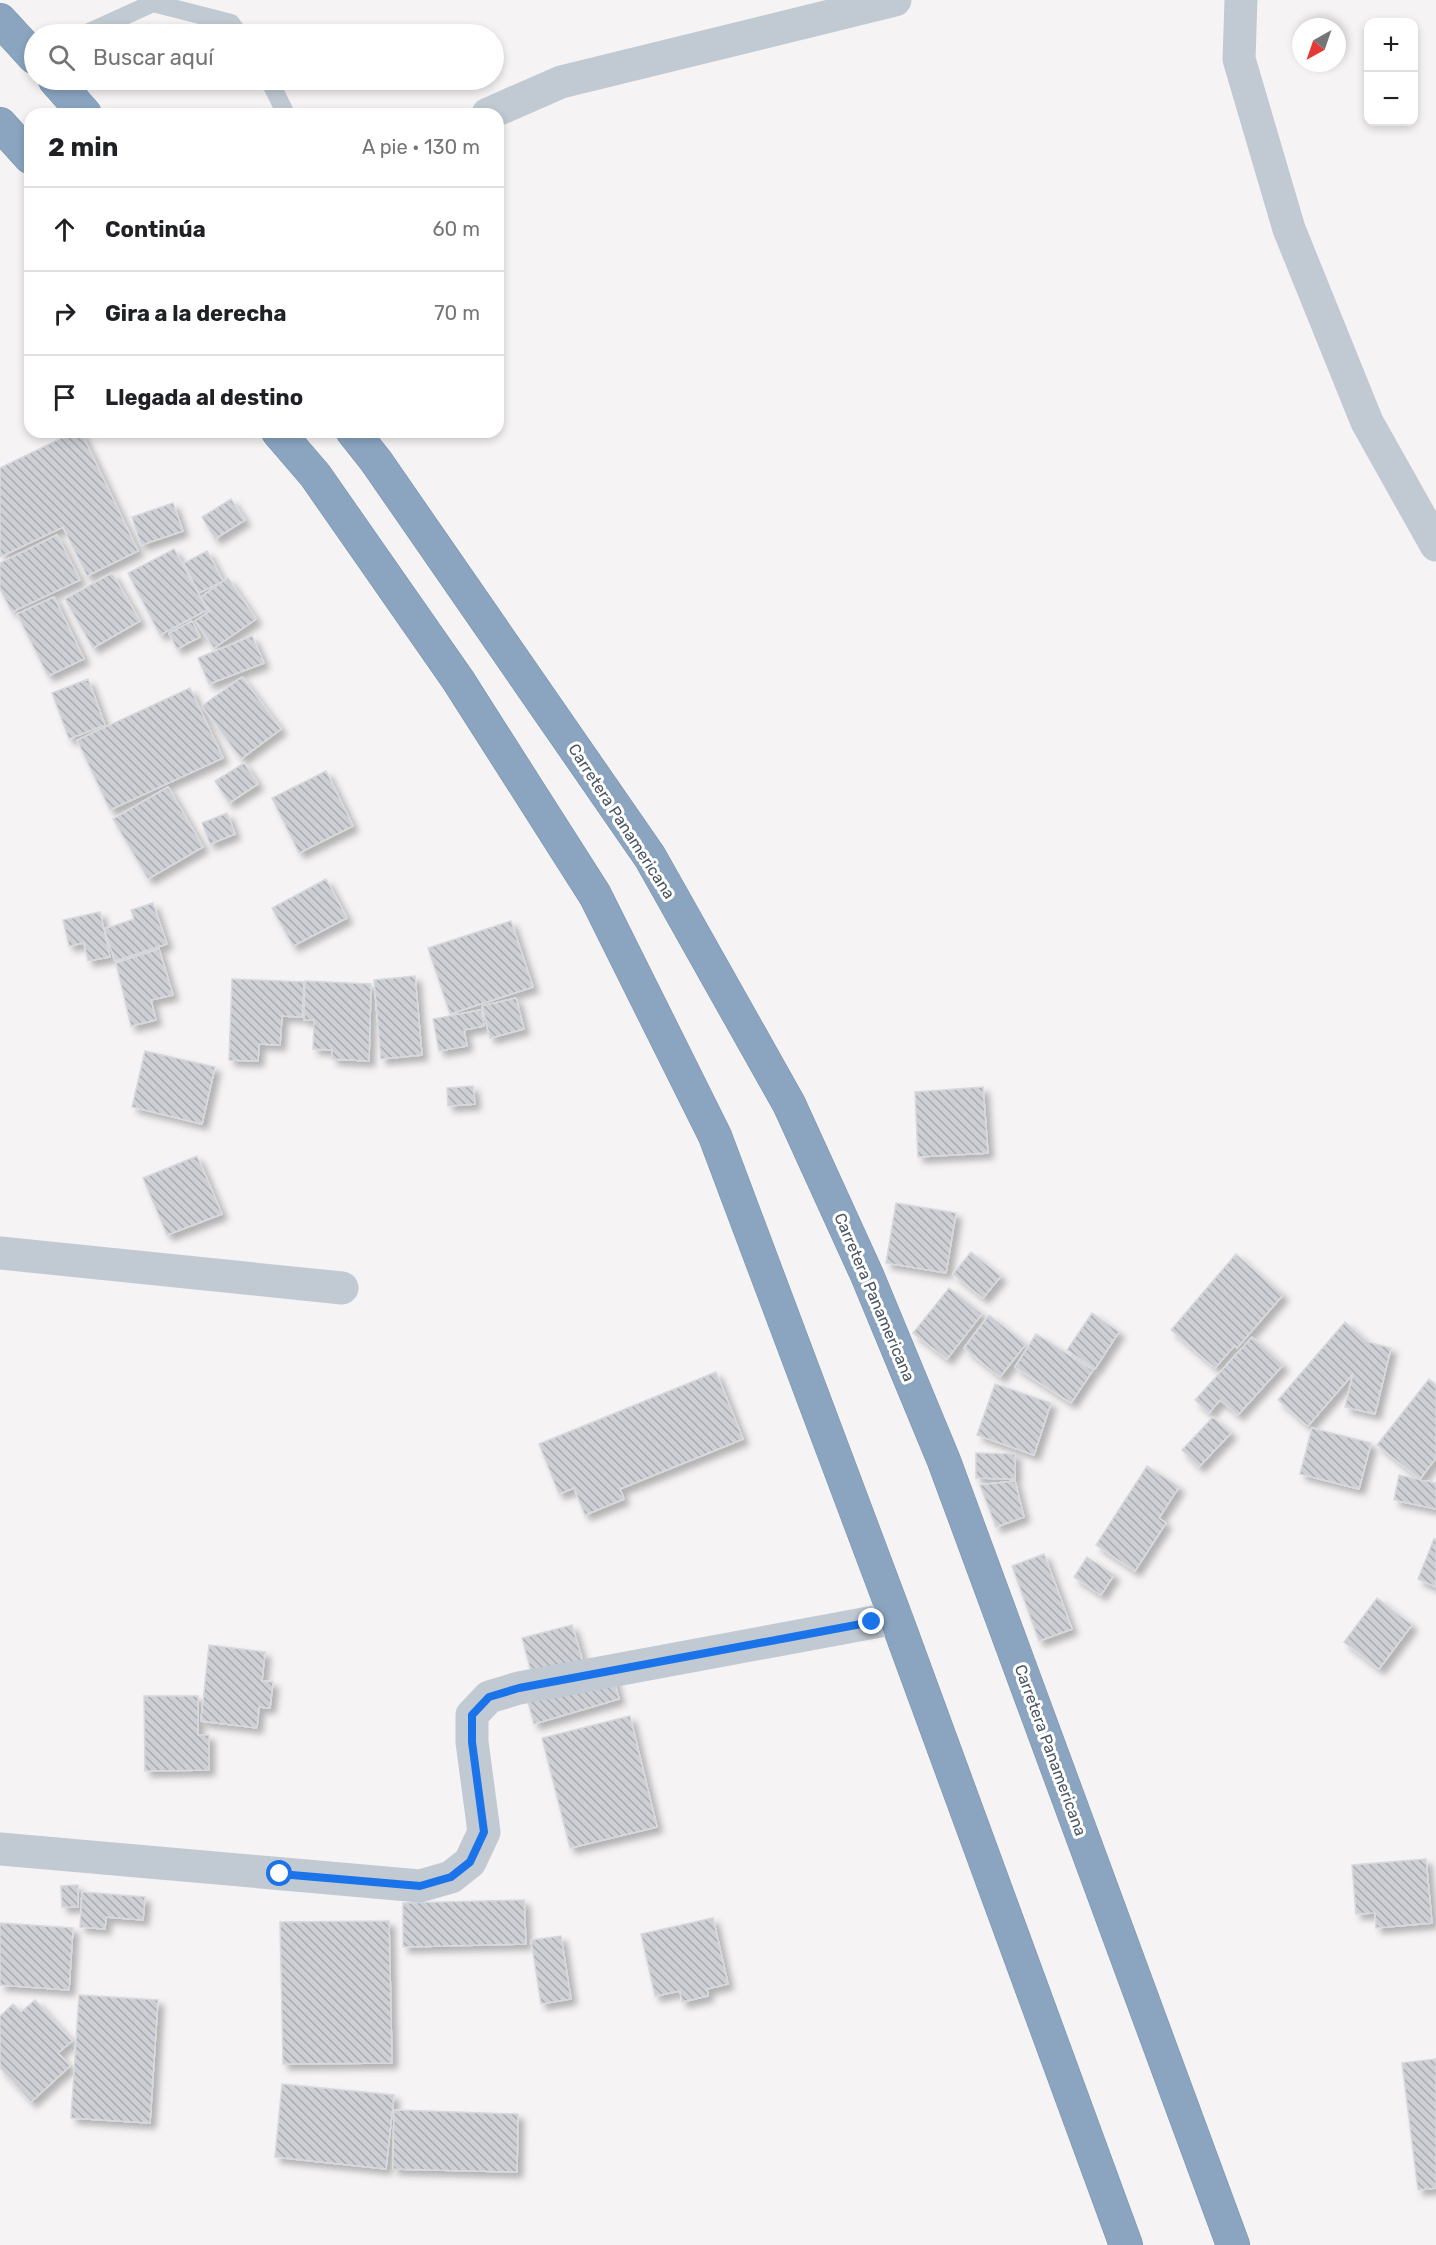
<!DOCTYPE html>
<html lang="es">
<head>
<meta charset="utf-8">
<style>
  :root { --surface:#fff; --page:#f2f2f2; --text:#202124; --muted:#757577; --line:#e0e0e0 }
  body { margin:0; font-family:Rubik,sans-serif; background:var(--page); color:var(--text) }
  .controls { position:absolute; right:18px; top:18px; display:grid; overflow:hidden; border-radius:12px; box-shadow:0 3px 9px #0003 }
  .controls button { width:54px; height:54px; display:grid; place-items:center; padding:0; border:0; border-bottom:2px solid var(--line); background:var(--surface); color:var(--text); font:30px sans-serif }
  .compass { position:absolute; left:1292px; top:18px; width:54px; height:54px; border-radius:50%; background:var(--surface); box-shadow:0 3px 9px #0003; rotate:220deg }
  .stop { position:absolute; width:18px; height:18px; margin:-14px; border:4px solid #1a73e8; border-radius:50%; background:#fff }
  .stop.end { background:#1a73e8; border-color:#fff; box-shadow:0 2px 6px #0008 }
  .list { margin:0; padding:0; list-style:none }
  h2 { display:flex; justify-content:space-between; align-items:center; height:78px; margin:0; padding:0 24px; font-size:26px }
  h2 small { font-size:20px; font-weight:400; color:var(--muted) }
  .list li { display:grid; grid-template-columns:39px 1fr auto; gap:18px; align-items:center; box-sizing:border-box; height:84px; padding:0 24px; border-top:2px solid var(--line) }
  .list b { display:block; font-size:22px; white-space:nowrap }
  .list em { font-size:20px; font-style:normal; color:var(--muted) }
  .icon { flex:none; width:33px; height:33px; fill:none; stroke:currentColor; stroke-width:2; stroke-linecap:round; stroke-linejoin:round }
  .map { position:relative; flex:none; width:1436px; height:2245px; overflow:hidden }
  .search { position:absolute; background:var(--surface); box-shadow:0 3px 9px #0003; left:24px; top:24px; width:480px; height:66px; display:flex; align-items:center; gap:15px; box-sizing:border-box; padding:0 21px; border-radius:33px; color:var(--muted); font-size:22px }
  .panel { position:absolute; background:var(--surface); box-shadow:0 3px 9px #0003; left:24px; top:108px; width:480px; height:330px; border-radius:18px }
  .map>svg:first-child { display:block }
</style>
</head>
<body>
<div class="map">
<svg width="1436" height="2245" viewBox="0 0 1436 2245">
  <defs>
    <pattern id="building-back-hatch" width="6" height="6" patternUnits="userSpaceOnUse" patternTransform="scale(1.5)"><rect width="6" height="6" fill="#cdcfd5"/><path d="M-1 5l2 2M0 0l6 6M5-1l2 2" fill="none" stroke="#a8abb0"/></pattern>
    <filter id="shadow"><feDropShadow dx="5.5" dy="5.5" stdDeviation="3" flood-color="#0004"/></filter>
  </defs>
  <rect width="100%" height="100%" fill="#f5f3f3"/>
  <path fill="url(#building-back-hatch)" stroke="#d7d9de" stroke-width="1.5" filter="url(#shadow)" d="M74,432h7l57,119 -51,25 -24,-49 -63,30v-89z
    M231,499l14,21 -30,19 -13,-22z
    M173,503l10,28 -42,14 -9,-28z
    M57,535l23,45 -68,32 -12,-23v-26z
    M174,549l33,61 -47,25 -32,-62z
    M207,551l16,30 -24,12 -15,-30z
    M112,573l28,48 -47,27 -28,-49z
    M228,578l28,41 -42,29 -19,-27 15,-10 -9,-14z
    M54,597l30,62 -36,17 -31,-62z
    M192,621l8,16 -23,12 -8,-16z
    M252,636l12,27 -55,21 -11,-26z
    M242,677l39,52 -40,30 -39,-53z
    M88,679l17,46 -36,14 -17,-46z
    M190,688l33,70 -113,52 -33,-70z
    M244,763l14,21 -29,19 -14,-22z
    M326,771l27,55 -54,27 -27,-55z
    M168,787l35,60 -55,32 -35,-60z
    M227,813l8,21 -25,10 -8,-21z
    M326,879l21,39 -54,28 -21,-38z
    M153,903l14,41 -52,17 -11,-32 30,-10 -3,-9z
    M100,912l10,45 -22,4 -4,-18 -15,3 -6,-26z
    M511,921l22,66 -83,27 -22,-66z
    M159,949l14,46 -22,5 5,20 -25,6 -15,-63z
    M415,976l7,79 -41,4 -7,-79z
    M232,979l72,3 -2,35 -20,-1 -2,29 -21,-1 -1,17 -29,-1z
    M305,981l66,3 -2,77 -37,-2v-9l-19,-1 1,-29h-10z
    M516,998l8,31 -34,9 -8,-32z
    M481,1010l3,16 -20,4 3,16 -28,5 -6,-32z
    M145,1051l70,16 -13,57 -70,-17z
    M473,1086l2,18 -27,2 -1,-18z
    M983,1087l5,66 -70,4 -3,-65z
    M197,1156l25,58 -55,21 -24,-57z
    M896,1203l60,10 -10,60 -60,-10z
    M971,1252l30,24 -18,22 -30,-24z
    M1236,1254l47,41 -46,53 -2,-3 -20,23 -44,-38z
    M949,1288l33,26 -35,45 -34,-26z
    M1092,1313l27,19 -24,37 -28,-19z
    M989,1315l37,29 -26,33 -36,-29z
    M1345,1322l23,20 23,6 -16,66 -30,-7 8,-33 -45,52 -30,-26z
    M1036,1334l57,36 -22,33 -56,-36z
    M1252,1337l31,28 -45,50 -18,-15 -11,13 -14,-13z
    M716,1372l27,67 -123,50 4,10 -39,16 -11,-27 -15,6 -20,-50z
    M1429,1379l7,6v73l-16,21 -43,-34z
    M995,1384l56,19 -17,52 -57,-20z
    M1213,1417l18,16 -32,34 -17,-17z
    M1312,1428l59,15 -12,46 -59,-15z
    M976,1453l39,1v25l-39,-1z
    M1147,1466l32,21 -20,31 7,5 -31,48 -39,-26z
    M1399,1475l37,8v26l-42,-9z
    M1015,1481l9,36 -28,10 -16,-42z
    M1434,1539h2v48l-18,-8z
    M1044,1554l28,75 -33,12 -27,-75z
    M1087,1557l27,18 -13,20 -27,-18z
    M1377,1598l35,27 -33,44 -35,-27z
    M572,1625l12,40 -51,14 -11,-41z
    M209,1645l56,7 -3,29 11,1 -3,26 -11,-1 -2,21 -56,-7z
    M613,1676l6,23 -85,25 -6,-22z
    M144,1696h54v39h11v35l-64,1z
    M630,1716l27,111 -87,21 -28,-110z
    M1426,1859l6,64 -56,5 -1,-15 -19,1 -4,-49z
    M78,1885v22h-16l-1,-21z
    M82,1892l63,5 -2,23 -37,-3 -1,12 -25,-2z
    M524,1900l2,44 -123,3v-44z
    M713,1918l15,66 -21,5 1,7 -26,6 -2,-11 -25,5 -14,-62z
    M389,1921l3,142 -109,1 -3,-142z
    M0,1923l73,5 -4,62 -69,-5z
    M561,1936l10,63 -30,5 -10,-64z
    M79,1995l79,5 -8,123 -79,-5z
    M35,2000l37,41 -14,12 12,13 -39,36 -31,-34v-52l13,-12 8,8z
    M1436,2059v129l-18,2 -16,-127z
    M282,2084l112,11 -8,74 -111,-12z
    M394,2110l124,4 -1,58 -124,-3z"/>
  <g fill="none" stroke-linecap="round" stroke-linejoin="round">
    <defs>
      <path id="highway" d="M0,20l34,37
        M55,80l30,34
        M0,124l30,33
        M278,432l37,43 143,205 137,215 120,241 181,482 230,627
        M353,432l23,29 274,396 139,247 78,171 77,186 289,784"/>
    </defs>
    <use href="#highway" stroke="#7690ad" stroke-width="34"/>
    <path stroke="#c1cad2" stroke-width="18" d="M85,34l68,-31 78,20 8,11
      M269,80l17,34"/>
    <path stroke="#c1cad2" stroke-width="33" d="M1241,0l-2,59 50,170 78,193 69,123
      M488,114l73,-32 334,-82
      M0,1253l342,35
      M0,1849l420,37 31,-9 19,-15 14,-30 -12,-90v-27l17,-18 30,-9 377,-70"/>
    <use href="#highway" stroke="#8ba5c1" stroke-width="33"/>
  </g>
  <g fill="none" stroke-linecap="round" stroke-linejoin="round">
    <path stroke="#1a73e8" stroke-width="8" d="M280,1874l140,12 31,-9 19,-15 14,-30 -12,-90v-27l17,-18 30,-9 353,-66"/>
  </g>
  <g text-anchor="middle" stroke-width="6" stroke-linejoin="round" paint-order="stroke">
    <g font-size="16" fill="#4a5661" stroke="#fff">
      <text transform="translate(622 821) rotate(57)" y="6">Carretera Panamericana</text>
      <text transform="translate(875 1297) rotate(67)" y="6">Carretera Panamericana</text>
      <text transform="translate(1051 1750) rotate(70)" y="6">Carretera Panamericana</text>
    </g>
  </g>
</svg>
<div class="controls">
<button>+</button>
<button>−</button>
</div>
<svg class="compass" viewBox="-18 -18 36 36"><path d="M0-13l5 13h-10z" fill="#e53935"/><path d="M0 13l5-13h-10z" fill="#757577"/></svg>
<div class="stop" style="left:280px;top:1874px"></div>
<div class="stop end" style="left:872px;top:1622px"></div>
<div class="search"><svg class="icon" aria-label="search" viewBox="0 0 24 24"><circle cx="10" cy="10" r="6"/><path d="M15 15l6 6"/></svg>Buscar aquí</div>
<section class="panel">
<h2>2 min<small>A pie · 130 m</small></h2>
<ul class="list">
<li><svg class="icon" aria-label="ahead" viewBox="0 0 24 24"><path d="M12 20V5M6 11l6-6 6 6"/></svg><div><b>Continúa</b></div><em>60 m</em></li>
<li><svg class="icon" aria-label="right" viewBox="0 0 24 24"><path d="M7 20v-9h11M14 6l5 5-5 5"/></svg><div><b>Gira a la derecha</b></div><em>70 m</em></li>
<li><svg class="icon" aria-label="arrive" viewBox="0 0 24 24"><path d="M6 21V4h12l-3 4 3 4H6"/></svg><div><b>Llegada al destino</b></div></li>
</ul>
</section>
</div>
</body>
</html>
